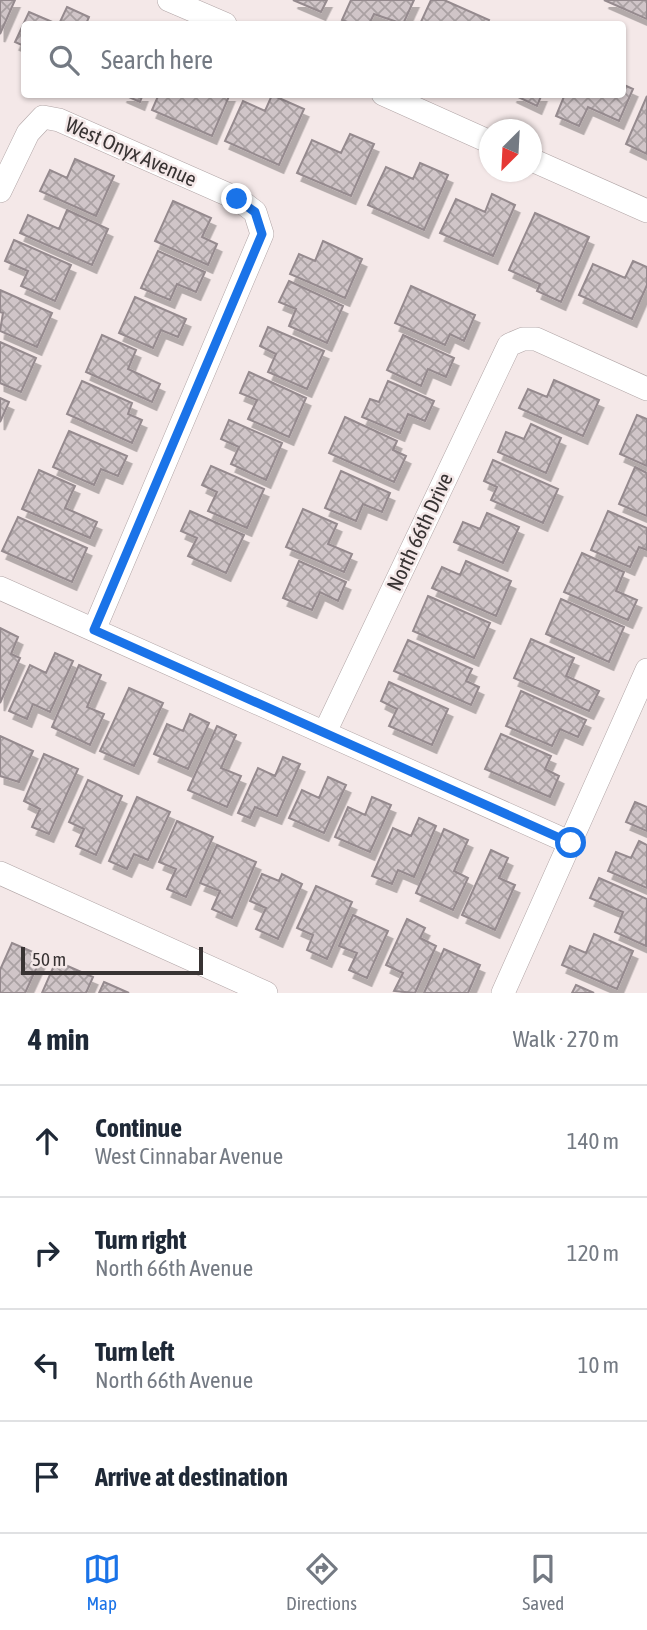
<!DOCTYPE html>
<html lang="en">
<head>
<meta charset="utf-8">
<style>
  :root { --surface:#fff; --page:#f2f2f3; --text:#1f2937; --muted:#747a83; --line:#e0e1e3; --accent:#1a73e8 }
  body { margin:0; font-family:"Asap Condensed",sans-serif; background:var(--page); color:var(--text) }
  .compass { position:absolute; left:479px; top:119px; width:63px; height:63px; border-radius:50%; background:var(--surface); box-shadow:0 2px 5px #0004; rotate:204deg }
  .scale { position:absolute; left:21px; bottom:18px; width:182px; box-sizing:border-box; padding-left:7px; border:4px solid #383333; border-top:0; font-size:19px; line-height:24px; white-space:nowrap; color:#383333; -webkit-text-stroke:5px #f4e8e8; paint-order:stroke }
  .stop { position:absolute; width:21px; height:21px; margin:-16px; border:5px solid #1a73e8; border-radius:50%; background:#fff }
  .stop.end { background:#1a73e8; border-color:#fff; box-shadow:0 2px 7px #0008 }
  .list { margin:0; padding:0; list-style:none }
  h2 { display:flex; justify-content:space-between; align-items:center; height:91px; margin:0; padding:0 28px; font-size:30px }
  h2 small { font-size:23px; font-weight:400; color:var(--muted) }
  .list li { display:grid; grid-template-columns:46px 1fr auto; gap:21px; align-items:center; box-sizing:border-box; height:112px; padding:0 28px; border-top:2px solid var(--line) }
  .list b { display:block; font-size:26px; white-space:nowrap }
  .list p { margin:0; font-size:23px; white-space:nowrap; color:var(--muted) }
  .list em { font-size:23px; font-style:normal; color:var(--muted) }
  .icon { flex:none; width:38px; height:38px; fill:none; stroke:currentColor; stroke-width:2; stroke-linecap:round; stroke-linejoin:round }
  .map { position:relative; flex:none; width:647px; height:993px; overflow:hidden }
  .search { position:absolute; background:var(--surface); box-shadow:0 2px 5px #0004; left:21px; right:21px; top:21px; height:77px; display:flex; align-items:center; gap:18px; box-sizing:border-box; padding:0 24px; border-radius:7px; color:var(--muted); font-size:26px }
  .sheet { height:539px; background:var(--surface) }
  nav { display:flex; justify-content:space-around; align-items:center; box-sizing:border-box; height:98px; border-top:2px solid var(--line); background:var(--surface); font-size:19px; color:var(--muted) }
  nav a { display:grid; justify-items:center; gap:4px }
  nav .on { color:var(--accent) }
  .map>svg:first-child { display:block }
</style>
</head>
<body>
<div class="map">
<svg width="647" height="993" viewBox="0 0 647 993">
  <defs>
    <pattern id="building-cross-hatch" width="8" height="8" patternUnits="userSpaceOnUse" patternTransform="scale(1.75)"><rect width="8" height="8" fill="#d0c5c8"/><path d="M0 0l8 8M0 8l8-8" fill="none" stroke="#aaa1a3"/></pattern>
    <filter id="shadow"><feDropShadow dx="4.5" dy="8" stdDeviation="0" flood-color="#0004"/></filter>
  </defs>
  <rect width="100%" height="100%" fill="#f4e8e8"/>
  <path fill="url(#building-cross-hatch)" stroke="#958a8e" stroke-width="2" filter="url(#shadow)" d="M0,0h15l-15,34z
    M293,0h34l-6,12z
    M351,0h63l-11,24 -29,-10 -5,10h-16l-11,-4z
    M431,0h13l45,20 -2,4h-67z
    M604,0h43v19z
    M67,7l22,10 -3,7h-27z
    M29,12l28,12h-33v22l-9,-4z
    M622,84l11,5 -14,32 -31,-14 -9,19 -23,-10 9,-22h57z
    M122,94h21l-3,8z
    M159,94h71l-18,42 -60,-26z
    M512,94h30l-5,12z
    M272,95l32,14 -25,56 -54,-24 18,-40 22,10z
    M647,96v58l-21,-10z
    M350,134l24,10 -23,52 -54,-23 15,-33 29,13z
    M75,159l39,17 -18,40 -56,-25 10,-21 17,8z
    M420,163l28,12 -24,55 -56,-25 18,-38 27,12z
    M492,194l23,11 -22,51 -53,-23 16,-34 29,13z
    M173,201l38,17 -9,19 15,7 -9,21 -53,-24z
    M67,210l41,19 -16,36 -72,-32 8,-18 31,14z
    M535,213l54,24 -28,65 -24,-11 3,-7 -31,-14z
    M14,240l57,25 -16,36 -34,-15 7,-15 -23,-10z
    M323,241l39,18 -17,39 -55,-24 9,-20 16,7z
    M158,251l47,21 -9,20 -19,-8 -7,16 -29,-12z
    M633,261l14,6v18l-15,34 -53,-24 14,-31 32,14z
    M289,281l54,25 -16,37 -38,-17 7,-17 -17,-7z
    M411,286l64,29 -11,26 -14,-7 -5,11 -50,-22z
    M0,290l52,23 -15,34 -37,-16 3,-18 -3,-1z
    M135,297l51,22 -8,18 -17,-7 -8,18 -34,-15z
    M268,327l56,24 -17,38 -39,-17 8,-18 -16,-8z
    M102,335l34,15 -8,19 32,15 -8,18 -66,-30z
    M403,335l51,23 -8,19 -18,-8 -7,17 -34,-16z
    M0,342l36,16 -15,34 -21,-9z
    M249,372l57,26 -17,39 -41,-18 9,-19 -17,-7z
    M554,380l45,20 -16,36 -64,-28 9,-19 19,8z
    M82,381l50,22 -4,11 14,6 -10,23 -65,-29z
    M388,381l46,20 -9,20 -17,-7 -8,19 -38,-16 8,-18 9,3z
    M0,398l9,4 -9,20z
    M637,415l10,4v47l-27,-12z
    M345,417l52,24 -4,9 13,6 -12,26 -65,-29z
    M229,420l53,23 -16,37 -35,-16 8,-17 -18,-8z
    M531,424l30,14 -15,35 -48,-21 8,-20 18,7z
    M69,431l58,25 -9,20 -17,-7 -7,16 -41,-18z
    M493,460l65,29 -15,34 -52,-23 6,-13 -13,-6z
    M211,466l53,23 -17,39 -39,-17 9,-19 -15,-7z
    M635,467l12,6v43l-28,-12z
    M39,470l36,16 -10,22 32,14 -7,16 -68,-29z
    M341,471l49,22 -8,19 -19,-8 -7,17 -31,-13z
    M303,509l34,15 -9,20 24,10 -8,18 -58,-25z
    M190,511l54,24 -18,38 -38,-17 9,-18 -16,-7z
    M608,511l39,17v22l-8,-3 -9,20 -39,-17z
    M487,513l32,14 -16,36 -49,-21 9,-20 17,7z
    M18,517l69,31 -15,34 -70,-31z
    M582,553l42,19 -8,19 21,9 -9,20 -64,-28z
    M299,561l47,21 -8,19 -18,-9 -8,18 -29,-12z
    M466,561l45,20 -15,35 -64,-28 10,-21 18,8z
    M428,596l62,27 -16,35 -61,-27z
    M561,599l63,28 -15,35 -63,-28z
    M0,628l18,9 -7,17 9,4 -20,45z
    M531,639l43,19 -8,18 33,15 -10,20 -75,-33z
    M408,640l64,29 -6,12 13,6 -8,18 -77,-34z
    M55,653l18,8 -23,51 -17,-8 -6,15 -18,-8 21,-46 16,8z
    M79,665l22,10 -14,32 17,7 -14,31 -38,-18z
    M389,682l59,27 -16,36 -43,-19 8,-17 -16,-8z
    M129,688l34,15 -29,63 -34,-15z
    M521,691l65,29 -8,17 -18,-8 -8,17 -46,-20z
    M190,714l19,9 -21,46 -34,-15 13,-30 16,7z
    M217,726l19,9 -15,33 20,8 -14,31 -39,-17z
    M501,734l50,22 -6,13 14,7 -9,21 -65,-28z
    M0,736l33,15 -14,31 -19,-6z
    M44,754l34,15 -29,65 -17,-7 8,-18 -16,-8z
    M283,757l17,7 -23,52 -22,-9 -5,11 -12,-5 20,-45 17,8z
    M328,777l18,8 -22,48 -35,-15 13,-28 17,8z
    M88,780l34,16 -26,59 -20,-9 8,-17 -15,-7z
    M137,797l33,15 -22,48 -14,-6 -7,15 -18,-8z
    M372,797l19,8 -21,47 -35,-15 13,-30 17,8z
    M635,802l12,5v24l-21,-9z
    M419,818l17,8 -22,51 -16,-7 -6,14 -20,-8 21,-48 18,8z
    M177,821l36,16 -27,60 -19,-8 9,-20 -17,-7z
    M444,829l24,11 -14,31 14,7 -15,32 -37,-17z
    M639,841l8,4v43l-39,-17 8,-19 15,6z
    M217,845l39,17 -24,56 -20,-9 8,-18 -20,-8z
    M491,850l17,8 -9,20 16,7 -20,45 -33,-15z
    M262,874l17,7 3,-7 20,10 -24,55 -22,-10 10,-21 -16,-7z
    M599,878l48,21 -1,47 -31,-14 8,-20 -33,-14z
    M316,886l36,16 -25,57 -20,-9 6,-15 -16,-7z
    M353,915l35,16 -21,47 -18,-8 8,-17 -18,-7z
    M407,919l18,9 -5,10 16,8 -21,47 -21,-2 9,-18 -17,-8z
    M594,934l39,17 -16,38 -55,-24 8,-19 16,7z
    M12,943l30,13 -17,37h-25v-23z
    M444,949l36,16 -12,28h-44z
    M56,961l37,16 -7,16h-44z
    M104,982l25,11h-30z
    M576,985l18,8h-22z"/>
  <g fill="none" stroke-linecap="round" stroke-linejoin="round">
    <defs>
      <path id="minor" d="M169,0l56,24
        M383,94l107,48
        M532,160l115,51
        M0,191l28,-58 15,-16 16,3 179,79 17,13 7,22 -168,396
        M0,588l571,255
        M325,732l184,-387 14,-6h13l111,50
        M0,873l266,120
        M503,993l144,-323"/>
    </defs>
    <use href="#minor" stroke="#b1a5a6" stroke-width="24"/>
    <use href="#minor" stroke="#fff" stroke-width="23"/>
  </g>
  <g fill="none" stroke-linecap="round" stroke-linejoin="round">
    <path stroke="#1a73e8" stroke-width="9" d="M237,199l18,13 7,22 -168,396 477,213"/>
  </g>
  <g text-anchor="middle" stroke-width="5" stroke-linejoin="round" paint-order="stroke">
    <g font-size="21" fill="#383333" stroke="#f4e8e8">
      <text transform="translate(131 152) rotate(24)" y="7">West Onyx Avenue</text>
      <text transform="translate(420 532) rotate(-65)" y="7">North 66th Drive</text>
    </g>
  </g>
</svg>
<svg class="compass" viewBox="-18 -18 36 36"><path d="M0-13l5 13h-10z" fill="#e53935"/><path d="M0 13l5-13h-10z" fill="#747a83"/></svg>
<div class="scale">50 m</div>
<div class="stop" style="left:571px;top:843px"></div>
<div class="stop end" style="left:237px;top:199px"></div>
<div class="search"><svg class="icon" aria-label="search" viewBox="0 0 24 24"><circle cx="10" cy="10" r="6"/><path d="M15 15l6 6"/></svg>Search here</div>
</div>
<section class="sheet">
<h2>4 min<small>Walk · 270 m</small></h2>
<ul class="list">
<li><svg class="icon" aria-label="ahead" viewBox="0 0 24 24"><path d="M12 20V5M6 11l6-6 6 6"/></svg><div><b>Continue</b><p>West Cinnabar Avenue</p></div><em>140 m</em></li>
<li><svg class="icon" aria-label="right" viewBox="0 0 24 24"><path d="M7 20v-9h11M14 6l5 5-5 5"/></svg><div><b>Turn right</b><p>North 66th Avenue</p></div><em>120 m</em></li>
<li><svg class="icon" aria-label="left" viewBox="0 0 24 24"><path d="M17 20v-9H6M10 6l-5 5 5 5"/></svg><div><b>Turn left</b><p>North 66th Avenue</p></div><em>10 m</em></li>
<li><svg class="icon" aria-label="arrive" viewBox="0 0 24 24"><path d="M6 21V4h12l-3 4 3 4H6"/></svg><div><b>Arrive at destination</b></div></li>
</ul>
</section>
<nav>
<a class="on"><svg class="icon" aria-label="map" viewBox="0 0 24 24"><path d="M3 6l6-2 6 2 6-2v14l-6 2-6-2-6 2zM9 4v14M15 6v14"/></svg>Map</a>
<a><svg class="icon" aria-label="directions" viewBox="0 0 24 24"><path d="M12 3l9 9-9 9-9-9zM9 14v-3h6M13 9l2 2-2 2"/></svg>Directions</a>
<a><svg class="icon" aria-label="saved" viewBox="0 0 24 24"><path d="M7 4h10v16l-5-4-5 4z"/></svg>Saved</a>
</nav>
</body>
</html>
